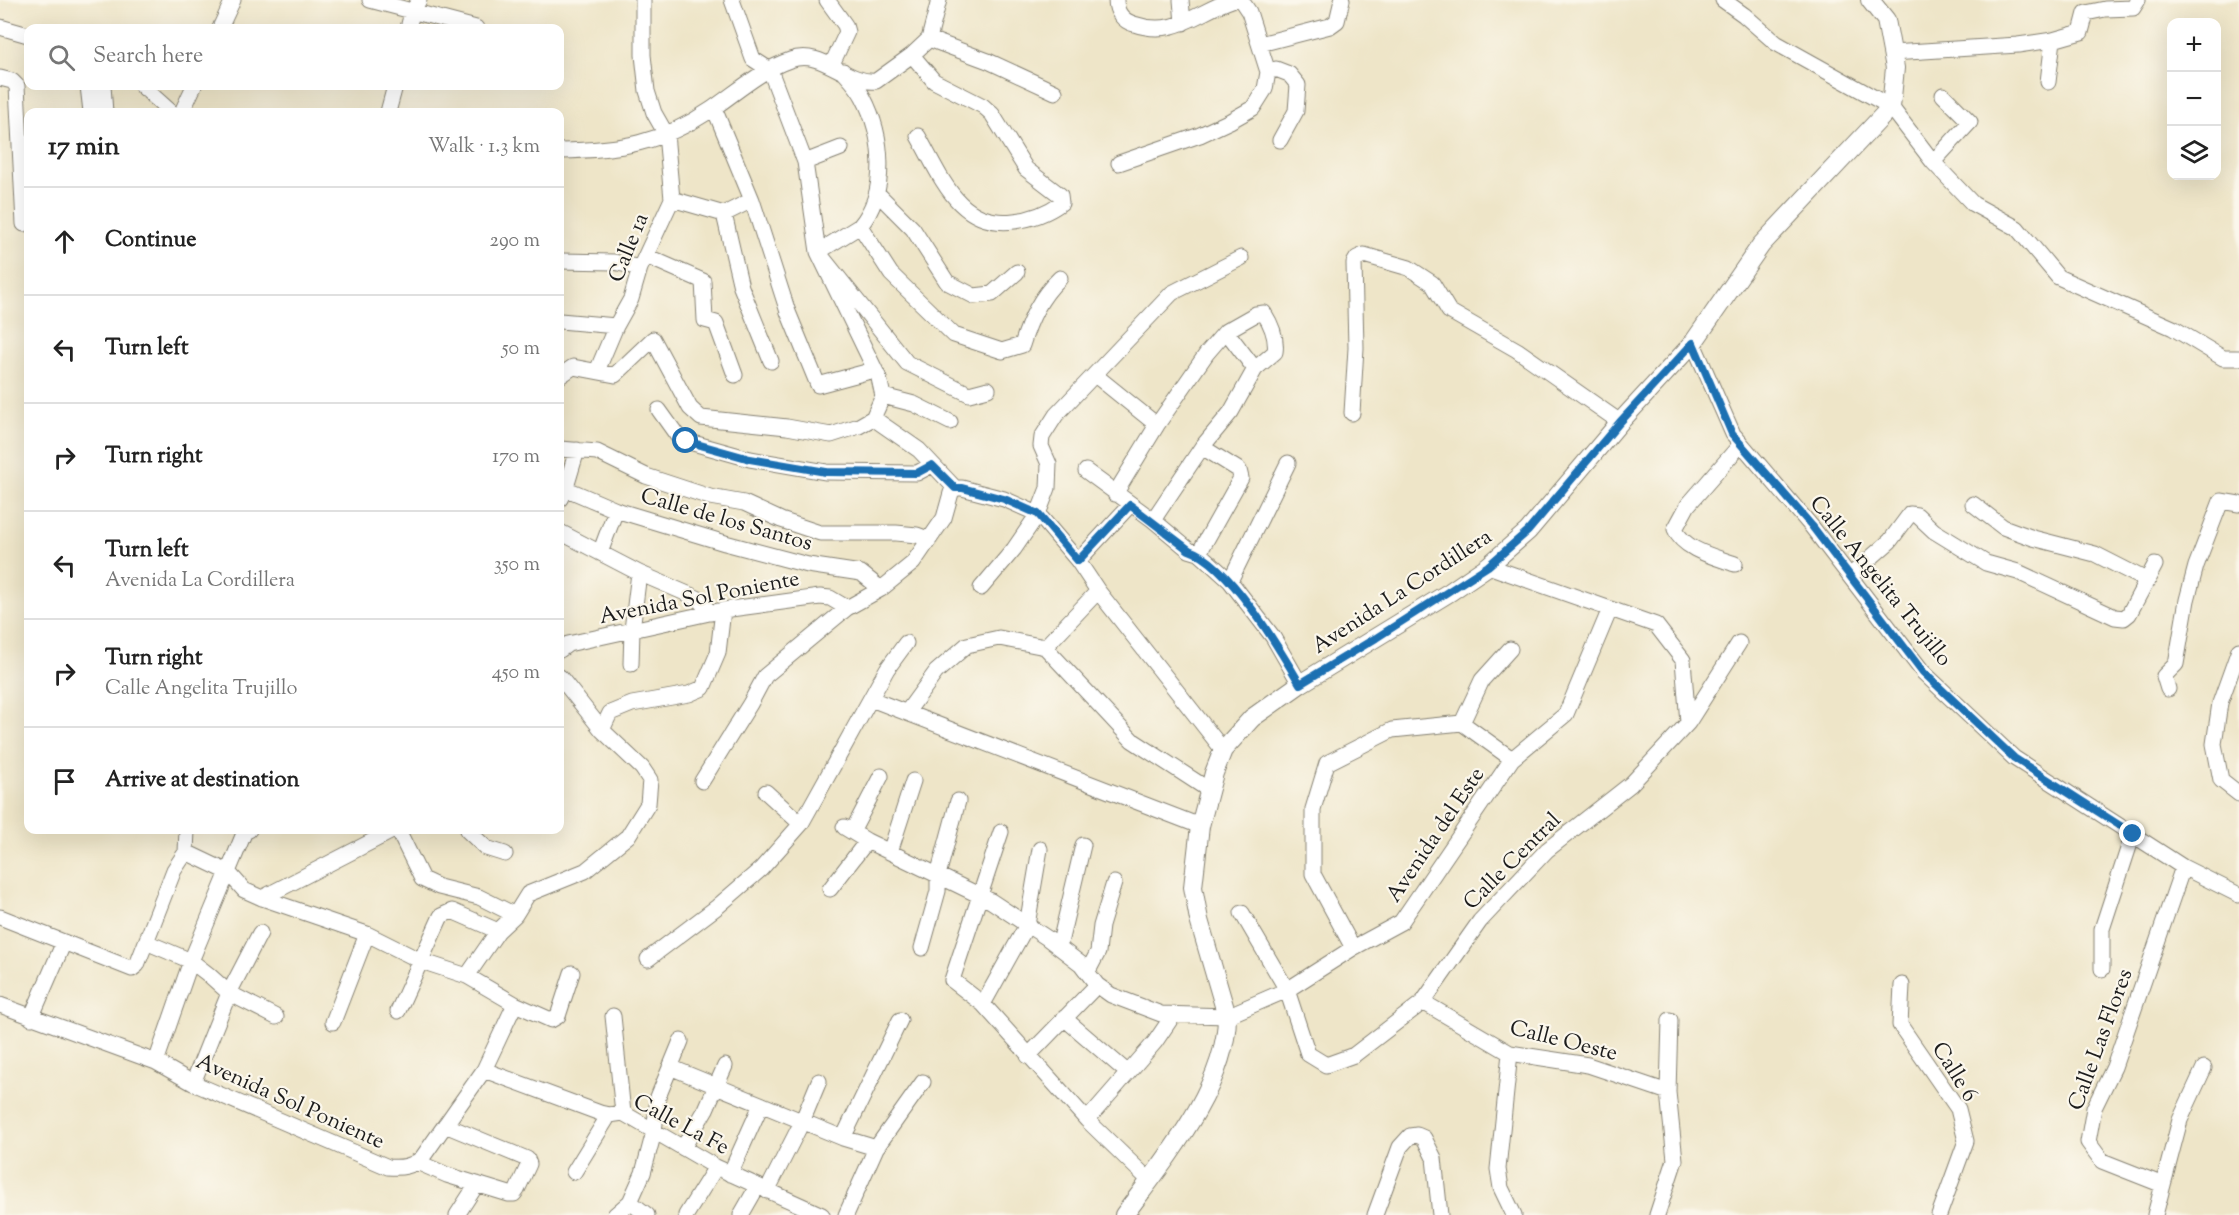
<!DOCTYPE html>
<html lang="en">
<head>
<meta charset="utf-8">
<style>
  :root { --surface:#fff; --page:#f2f2f2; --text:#222; --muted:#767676; --line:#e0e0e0 }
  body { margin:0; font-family:"Sorts Mill Goudy",serif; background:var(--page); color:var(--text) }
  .controls { position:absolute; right:18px; top:18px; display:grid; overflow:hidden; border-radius:12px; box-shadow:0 6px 24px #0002 }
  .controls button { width:54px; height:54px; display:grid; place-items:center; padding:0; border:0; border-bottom:2px solid var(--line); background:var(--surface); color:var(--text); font:30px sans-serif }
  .stop { position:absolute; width:18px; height:18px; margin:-14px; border:4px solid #1f6fb2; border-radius:50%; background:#fff }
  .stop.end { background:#1f6fb2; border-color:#fff; box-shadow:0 2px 6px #0008 }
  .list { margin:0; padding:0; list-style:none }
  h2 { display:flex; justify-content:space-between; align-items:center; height:78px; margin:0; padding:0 24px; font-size:26px }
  h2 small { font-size:20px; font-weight:400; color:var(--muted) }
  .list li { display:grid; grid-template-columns:39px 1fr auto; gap:18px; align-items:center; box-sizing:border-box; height:108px; padding:0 24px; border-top:2px solid var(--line) }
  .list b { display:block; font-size:22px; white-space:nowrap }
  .list p { margin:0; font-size:20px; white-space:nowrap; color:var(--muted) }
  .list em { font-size:20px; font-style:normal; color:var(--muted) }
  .icon { flex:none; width:33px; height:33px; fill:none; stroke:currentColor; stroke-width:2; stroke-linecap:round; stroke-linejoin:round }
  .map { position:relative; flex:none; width:2239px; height:1215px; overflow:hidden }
  .search { position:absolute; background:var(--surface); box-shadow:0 6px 24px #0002; left:24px; top:24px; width:540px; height:66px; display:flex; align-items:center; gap:15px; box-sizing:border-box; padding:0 21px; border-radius:12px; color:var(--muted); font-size:22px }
  .panel { position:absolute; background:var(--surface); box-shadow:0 6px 24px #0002; left:24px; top:108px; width:540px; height:726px; border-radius:12px }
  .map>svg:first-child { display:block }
</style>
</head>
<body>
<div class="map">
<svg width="2239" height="1215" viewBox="0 0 2239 1215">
  <rect width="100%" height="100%" fill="#fbf7ec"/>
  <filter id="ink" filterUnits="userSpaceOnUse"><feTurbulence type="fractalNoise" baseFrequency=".0167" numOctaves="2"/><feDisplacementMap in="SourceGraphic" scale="12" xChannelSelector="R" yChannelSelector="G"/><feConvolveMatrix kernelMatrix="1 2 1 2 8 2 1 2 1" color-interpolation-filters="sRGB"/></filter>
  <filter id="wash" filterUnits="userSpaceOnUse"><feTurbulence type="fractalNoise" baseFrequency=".008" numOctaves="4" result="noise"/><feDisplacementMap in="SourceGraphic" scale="24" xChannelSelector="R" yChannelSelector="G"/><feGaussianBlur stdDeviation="1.35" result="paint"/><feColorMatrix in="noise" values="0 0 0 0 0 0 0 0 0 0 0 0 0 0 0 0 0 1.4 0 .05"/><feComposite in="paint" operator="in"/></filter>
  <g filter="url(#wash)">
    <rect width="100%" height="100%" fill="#eee5c8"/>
  </g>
  <g filter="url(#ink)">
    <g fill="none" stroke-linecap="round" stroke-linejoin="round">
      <defs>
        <path id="minor" d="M370,0l106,28
          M732,0l21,59 17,11
          M827,0l18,25 2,7 -15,32
          M1116,0c0,12 7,21 18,24 40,14 63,-12 98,-24
          M1181,0l2,23
          M1723,0l21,15 32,28 115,64 42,55 40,42 44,24 41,49 115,51 50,30h16
          M0,27l28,8
          M220,28l13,-28
          M408,28l4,-15 7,-13
          M929,39l59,22 67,31
          M1260,44l70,-18 7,-5 5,-21
          M1892,53l126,-8 35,-5 28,-8 5,-19 19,-4 28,-1 5,-8
          M912,55l22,26 49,25 9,8 34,55 34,26 1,8c-15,11 -29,16 -47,18 -56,7 -73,-45 -96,-85
          M843,71c7,8 15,16 20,26 20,38 26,94 -3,129l31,48 63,61 48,16 20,-6c8,-26 18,-48 38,-67
          M1268,72l8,-3 13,5 9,11 -2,26 -16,29
          M0,78l12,3 5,5 7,138
          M2048,82l5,-42
          M88,86l3,26
          M103,86l2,26
          M142,86l29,26
          M714,108l38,92 36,112 30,73 56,-15
          M182,112l12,-26
          M388,112l7,-26
          M560,151c59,-1 101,-7 152,-42 25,-17 49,-39 78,-49 32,-12 56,24 86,21l36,-26 17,-16 10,-39
          M805,162l36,-14
          M1933,162l37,-40 -27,-27
          M1119,163l81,-28 30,-14 23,-13 12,-19 3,-17 -19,-60 -8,-12
          M877,193l36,36 34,53 27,14 18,-2 25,-22
          M672,199l52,15 28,-14
          M724,214l17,73 30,74
          M860,226l-42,26 89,111 62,31 19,-5
          M646,256l57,25 2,39 11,3 19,52
          M560,261l54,1 26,6
          M560,321l56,5
          M1226,331l29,38
          M1693,343l40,91 79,93 111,145 91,86 169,109 56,28
          M597,371l19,-45 15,-27 9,-31 32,-69 -6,-65 -12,-21 -7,-22 -4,-36v-55
          M1095,375l62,50
          M560,376l13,-9 42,8 38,-36 37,69 11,10 86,9 44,8 28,-9 14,-8 10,-22 -4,-18 -61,-126 -13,-90 -35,-92
          M883,396l31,8 36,18
          M659,410l20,28 7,3 64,18 76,13 91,1 15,-8
          M1352,413l4,-65 -2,-85 3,-5 7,-3 45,13 23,15 17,28 68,39 103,72
          M873,418l46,32 36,38
          M560,449l37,3 49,24 64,21 34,6 37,17 39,13h76l21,2 11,4
          M1086,471l67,49 36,30 10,3 42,-75 -2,-8 -37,-23
          M560,486l56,24 109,33 83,22 53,8 20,16
          M1115,494l42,-69 50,-72 19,-22 30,-17 8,-1c7,11 13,26 11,39l-20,17 -24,43 -29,35 -49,73
          M560,499l6,-12 11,-37
          M1973,504l30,23 30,11 62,16 53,27
          M560,532l79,41 58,25 14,15
          M600,553l16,-43
          M1199,553l31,28 43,56 27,47
          M1078,561l52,-56
          M1735,564c-19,-7 -52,-14 -60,-35l13,-24 53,-61
          M1488,566l168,59 27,35 5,63
          M1850,576l40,-35 20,-27 7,1 17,16 52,32 32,9 97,45 9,1 5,-4 26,-49
          M1230,581l58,-118
          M981,588l33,-39 24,-35 10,-26 1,-24 -8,-18 1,-9 14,-22 116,-122 69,-35
          M1045,647l53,-56
          M560,650l8,-6 155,-34 97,-13 10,1 17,10
          M2239,650l-19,53 -6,41 7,36 18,14
          M631,664l1,-34 7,-57
          M2168,689l-4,-13 12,-12 11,-64 9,-34 25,-65 18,3
          M871,699l329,127
          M907,712l29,-40 31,-27 32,-7 46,9 87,93 77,50
          M1462,723l20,-43 28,-31
          M602,730l8,-17 22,-9 57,-10 14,-6 15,-35 5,-43
          M702,781l48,-77 15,-28 82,-68 34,-19 32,-26 31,-45 7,-25 4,-5h7l42,11 34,15 40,47 20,30 125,159
          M801,824l86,-155 19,-26
          M844,827l23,14 124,60 56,37 34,26 16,21 14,10 50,19 66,2 60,-26 66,-42 48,-26 111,-163 54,-45 44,-105
          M398,830l24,49 17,8 40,10 36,18
          M467,830l19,18 19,6
          M852,832l29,-56
          M1001,832l-49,148 31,24 104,116 62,60
          M890,852l23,-71
          M830,889l37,-48
          M262,898l132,-68
          M1242,913l45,77 21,64 18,11 28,-10 69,-53 57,-81 67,-71 84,-66 57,-61 51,-80
          M0,917l132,52 5,-4 37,-95 12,-18 1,-22
          M146,942l45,19 18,14 20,18 47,24
          M1059,947l24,-102
          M922,948l16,-57v-16l20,-74
          M1353,948l-40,-74v-65l14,-46 65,-33 70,-7 50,36
          M648,959l69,-52 44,-38 40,-45 -35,-32
          M2102,969v-40l31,-95
          M1088,971l10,-19 3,-26 13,-43
          M467,976l31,-45 17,-16 13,-21 57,-23 43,-35 20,-32 2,-24 -8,-12 -40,-38 -42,-53
          M1902,985l-2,40 58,84 8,32 -27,74
          M1423,1002l87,51 78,12 80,27
          M515,1004l36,16 7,-4 14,-43
          M983,1004l44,-79 13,-76
          M0,1005l156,57 37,21 195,84c14,1 23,0 34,-9l62,-88 31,-66 -48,-28 -46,-15 -54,-27 -105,-36 -18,-8 -16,-18 17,-41 4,-1
          M398,1011l43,-95 11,-5 46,20
          M613,1016l10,97
          M31,1018l33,-76
          M1064,1018l64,55
          M333,1022l34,-88
          M1510,1053l-12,116 3,19 13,27
          M1028,1056l69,-71
          M156,1062l35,-101 37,-89 -42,-20
          M670,1067l173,71 33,10
          M484,1070l116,43 9,2 14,-2 93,54 106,48
          M193,1083l36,-90 31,-60
          M1087,1120l68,-78 19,-28
          M843,1138l57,-118
          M683,1148l23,-39 19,-43
          M417,1162l30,13 62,19h5l3,-4 12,-26 -2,-5 -82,-34
          M574,1172l35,-57
          M730,1174l31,-69
          M2163,1185l-61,-24 -14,-19 6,-34 20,-41 69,-200
          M767,1191l35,-69 17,-41
          M630,1202l17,13
          M457,1215l20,-31
          M615,1215l15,-13 13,-29 11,-41 4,-35 23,-56
          M686,1215l30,-48
          M741,1215l16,-28
          M846,1215l30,-67 47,-66
          M1375,1215l25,-68 10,-11 7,-1 7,3 10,20 6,57
          M1657,1215l18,-55 -7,-68 2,-72
          M2155,1215l25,-95 24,-52"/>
        <path id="major" d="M1124,1215c40,-54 103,-129 103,-199l-28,-96 -6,-33 7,-61 14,-53 9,-23 29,-32 48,-34 150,-92 38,-26 40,-35 92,-109 73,-79 68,-98 130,-138 4,-39 -9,-48 -16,-20"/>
      </defs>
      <use href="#minor" stroke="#858072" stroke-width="17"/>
      <use href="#major" stroke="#858072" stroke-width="20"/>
      <use href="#minor" stroke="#fff" stroke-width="15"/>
      <use href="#major" stroke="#fff" stroke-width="18"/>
    </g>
  </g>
  <g fill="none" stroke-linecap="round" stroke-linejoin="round" filter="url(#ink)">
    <path stroke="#1f6fb2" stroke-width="8" d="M686,441l64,18 76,13 91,1 15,-8 23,23h7l42,11 34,15 40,47 52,-56 59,45c40,13 90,98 111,134l76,-46 112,-72 40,-35 92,-109 73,-79 39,91 80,92 111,146 91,86 119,76"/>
  </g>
  <g text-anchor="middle" stroke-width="4.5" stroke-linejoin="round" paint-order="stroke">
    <g font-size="22" fill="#1c1c1c" stroke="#fbf7ec">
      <text transform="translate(627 247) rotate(-68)" y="8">Calle 1a</text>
      <text transform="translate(727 518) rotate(16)" y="8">Calle de los Santos</text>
      <text transform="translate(1882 580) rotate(51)" y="8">Calle Angelita Trujillo</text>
      <text transform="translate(1401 590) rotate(-33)" y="8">Avenida La Cordillera</text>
      <text transform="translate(699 596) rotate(-11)" y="8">Avenida Sol Poniente</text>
      <text transform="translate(1434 834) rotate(-56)" y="8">Avenida del Este</text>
      <text transform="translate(1511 860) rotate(-45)" y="8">Calle Central</text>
      <text transform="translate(1564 1039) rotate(14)" y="8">Calle Oeste</text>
      <text transform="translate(2099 1039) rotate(-70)" y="8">Calle Las Flores</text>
      <text transform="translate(1956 1071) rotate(58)" y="8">Calle 6</text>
      <text transform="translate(291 1100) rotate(24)" y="8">Avenida Sol Poniente</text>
      <text transform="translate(682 1123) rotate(28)" y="8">Calle La Fe</text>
    </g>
  </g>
</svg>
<div class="controls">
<button>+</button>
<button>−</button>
<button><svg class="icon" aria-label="layers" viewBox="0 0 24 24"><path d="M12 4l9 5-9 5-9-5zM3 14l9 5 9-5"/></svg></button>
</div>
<div class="stop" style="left:686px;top:441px"></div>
<div class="stop end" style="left:2133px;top:834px"></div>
<div class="search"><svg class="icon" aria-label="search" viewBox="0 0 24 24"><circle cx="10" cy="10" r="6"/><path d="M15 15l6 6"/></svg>Search here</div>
<section class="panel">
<h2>17 min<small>Walk · 1.3 km</small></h2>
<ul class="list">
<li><svg class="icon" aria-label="ahead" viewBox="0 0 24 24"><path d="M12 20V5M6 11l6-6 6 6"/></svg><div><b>Continue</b></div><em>290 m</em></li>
<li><svg class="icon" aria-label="left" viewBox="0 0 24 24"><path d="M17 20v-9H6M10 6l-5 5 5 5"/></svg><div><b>Turn left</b></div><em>50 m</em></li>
<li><svg class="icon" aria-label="right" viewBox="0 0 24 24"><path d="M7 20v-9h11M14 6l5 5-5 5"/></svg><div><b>Turn right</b></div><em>170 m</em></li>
<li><svg class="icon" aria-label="left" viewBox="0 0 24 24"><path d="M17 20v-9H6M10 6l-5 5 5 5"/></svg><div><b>Turn left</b><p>Avenida La Cordillera</p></div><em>350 m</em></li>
<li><svg class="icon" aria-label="right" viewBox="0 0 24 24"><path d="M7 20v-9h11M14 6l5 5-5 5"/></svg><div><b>Turn right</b><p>Calle Angelita Trujillo</p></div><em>450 m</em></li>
<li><svg class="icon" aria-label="arrive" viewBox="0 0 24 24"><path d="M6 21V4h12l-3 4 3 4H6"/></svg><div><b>Arrive at destination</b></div></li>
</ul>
</section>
</div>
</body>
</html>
